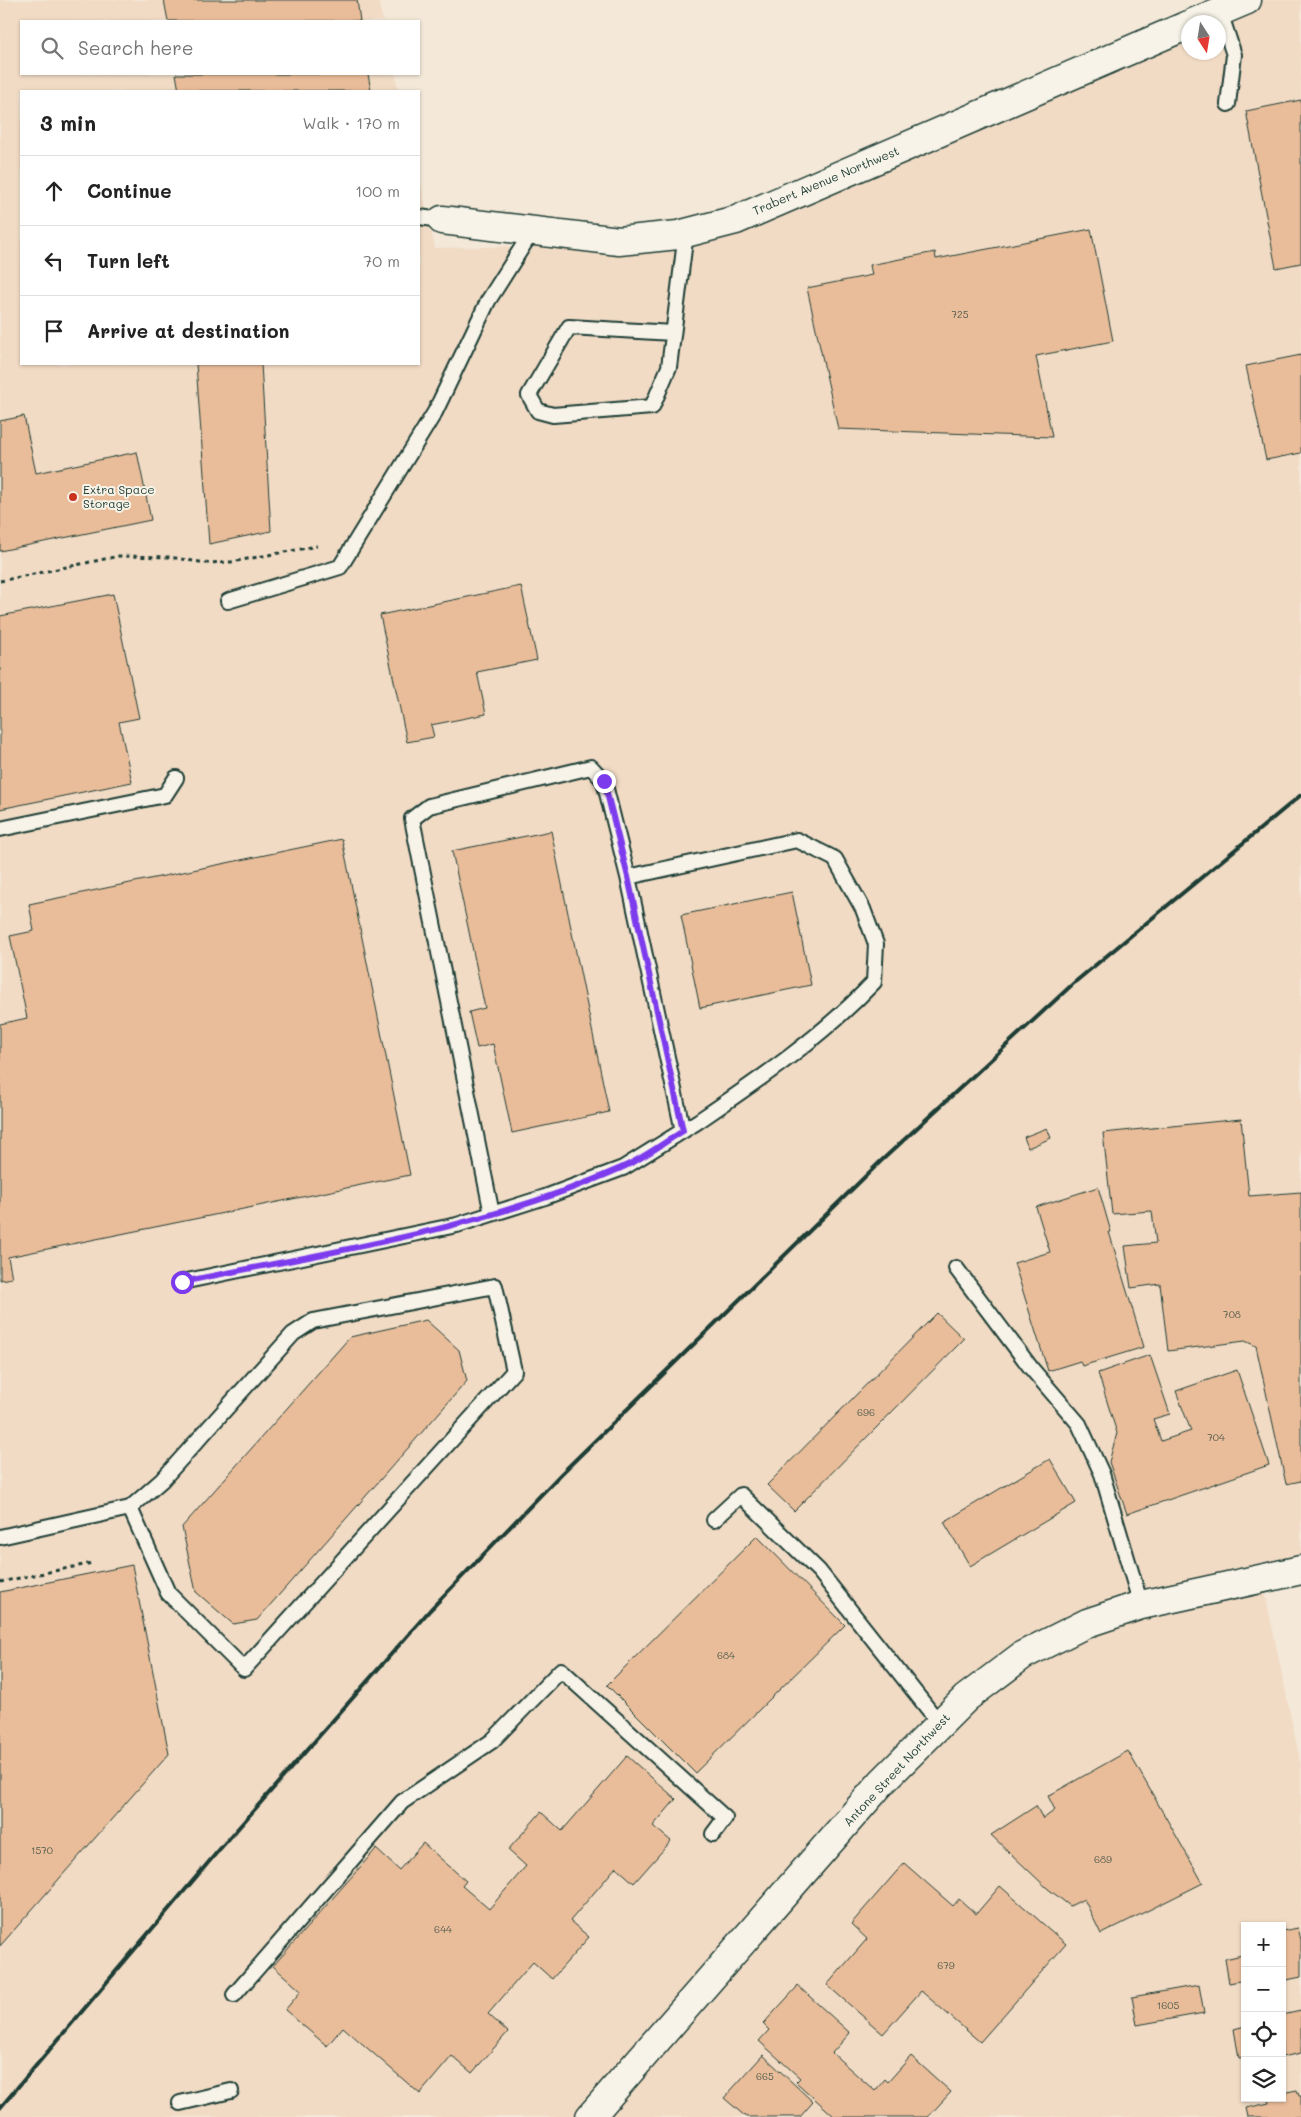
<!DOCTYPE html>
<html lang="en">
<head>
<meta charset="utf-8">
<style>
  :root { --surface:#fff; --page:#f2f2f2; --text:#222; --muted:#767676; --line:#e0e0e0 }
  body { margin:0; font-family:Mali,sans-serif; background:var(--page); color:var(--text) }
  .controls { position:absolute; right:15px; bottom:15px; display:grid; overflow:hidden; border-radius:0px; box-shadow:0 1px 4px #0004 }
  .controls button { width:45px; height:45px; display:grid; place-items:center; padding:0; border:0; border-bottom:1px solid var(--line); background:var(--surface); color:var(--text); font:25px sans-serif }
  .compass { position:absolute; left:1181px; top:15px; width:45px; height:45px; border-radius:50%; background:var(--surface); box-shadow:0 1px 4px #0004; rotate:168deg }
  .stop { position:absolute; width:15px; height:15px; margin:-11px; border:4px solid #7c3aed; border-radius:50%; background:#fff }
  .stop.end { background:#7c3aed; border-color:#fff; box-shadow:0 1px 5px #0008 }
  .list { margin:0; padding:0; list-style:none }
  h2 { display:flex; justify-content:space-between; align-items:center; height:65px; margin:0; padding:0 20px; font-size:21px }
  h2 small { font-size:16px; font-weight:400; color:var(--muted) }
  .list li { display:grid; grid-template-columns:32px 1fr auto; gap:15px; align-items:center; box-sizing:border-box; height:70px; padding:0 20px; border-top:1px solid var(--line) }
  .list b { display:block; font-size:19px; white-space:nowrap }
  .list em { font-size:16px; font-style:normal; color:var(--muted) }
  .icon { flex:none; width:28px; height:28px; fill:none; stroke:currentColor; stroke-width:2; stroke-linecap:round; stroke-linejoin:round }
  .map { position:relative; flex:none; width:1301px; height:2117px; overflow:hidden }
  .search { position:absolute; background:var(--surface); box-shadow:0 1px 4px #0004; left:20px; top:20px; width:400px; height:55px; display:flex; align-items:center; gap:12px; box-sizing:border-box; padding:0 18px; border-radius:0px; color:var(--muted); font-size:19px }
  .panel { position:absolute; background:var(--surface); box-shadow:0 1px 4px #0004; left:20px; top:90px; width:400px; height:275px; border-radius:0px }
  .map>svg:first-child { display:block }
</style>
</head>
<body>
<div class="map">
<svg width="1301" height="2117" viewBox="0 0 1301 2117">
  <rect width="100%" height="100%" fill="#f4e8d8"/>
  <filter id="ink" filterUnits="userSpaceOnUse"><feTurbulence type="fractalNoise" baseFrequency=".02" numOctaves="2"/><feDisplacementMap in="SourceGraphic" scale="10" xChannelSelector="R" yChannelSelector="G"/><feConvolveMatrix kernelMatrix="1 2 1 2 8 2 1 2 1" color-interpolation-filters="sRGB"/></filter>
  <g filter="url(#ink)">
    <path fill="#f1dbc5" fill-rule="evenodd" d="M0,0h378l5,21h-362v53h374l4,17h-378v273h398v-187l16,71 148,-3 160,-34 482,-211h76v1557l-41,11 41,198v351h-1301zM1188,22h30v30h-30zM1245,1926h37v172h-37z"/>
    <path fill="#eabd9a" stroke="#1f3d34" d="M164,0h193l3,21h-192z
      M176,74h192l3,17h-192z
      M1301,100v163l-25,5 -30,-157z
      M1091,229l22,112 -77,15 16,81 -214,-8 -31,-141 65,-13 -2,-10 65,-13 1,7z
      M1301,355v98l-35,7 -20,-94z
      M196,364h65l10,167 -62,13z
      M24,416l12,57 101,-21 14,68 -151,31v-130z
      M521,586l16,74 -60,12 9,42 -55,11 3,12 -27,5 -27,-127z
      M113,594l26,124 -20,4 13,60 -132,27v-193z
      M551,831l58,281 -97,21 -19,-89 -16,4 -8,-36 16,-4 -33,-157z
      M342,839l68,336 -402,82 4,21 -12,2v-256l27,-6 -17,-82 24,-5 -5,-27z
      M792,892l19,93 -111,23 -19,-93z
      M1241,1119l8,77 52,-4v289l-15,3 -30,-138 -11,-5 -77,10 -8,-67 -29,4 -6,-42 31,-3 -4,-32 -40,3 -9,-81z
      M1047,1128l4,10 -23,10 -4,-11z
      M1098,1187l13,45h-2l35,115 -62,19 -2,-5 -32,10 -34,-108 36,-11 -14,-45z
      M937,1313l27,26 -170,172 -27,-26z
      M426,1320l33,30 8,31 -210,239 -24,4 -37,-32 -14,-65 168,-190z
      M1150,1355l20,59 -17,5 8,22 30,-10 -15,-40 61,-21 32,95 -142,49 -18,-52 8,-29 -19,-60z
      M1050,1459l26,44 -106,63 -26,-44z
      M757,1536l88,89 -150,148 -88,-88z
      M132,1565l37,189 -169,192v-354z
      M1128,1751l75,132 -102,51 -17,-35 -14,7 -23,-18 -56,-53 45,-29 7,13 12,-9 -7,-14z
      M627,1756l49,43 -23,27 18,15 -37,42 -18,-16 -46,54 19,16 -37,42 -19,-17 -45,52 20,18 -36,41 -20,-17 -32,38 -77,-67 -16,19 -42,-36 16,-19 -28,-25 103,-117 23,21 24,-27 43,38 -4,5 27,23 37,-43 -18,-16 33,-38 21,19z
      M904,1863l49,43 6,-7 17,15 24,-28 66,58 -86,98 -59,-51 -38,43 -56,-49 40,-46 -16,-15z
      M1298,1928l3,12v37l-19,4v-50z
      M1245,1949v31l-16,3 -4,-24 17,-4 -1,-5z
      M1199,1985l5,28 -67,12 -5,-28z
      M798,1986l52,47 -18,20 43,38 10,-12 3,3 23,-26 40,36 -23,25h-93l-39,-35 4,-4 -41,-37 10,-11 -6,-6z
      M1301,2011v42l-19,4v-42z
      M1245,2026v31l-6,1 -5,-29z
      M763,2055l50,47 -13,15h-54l-22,-19z
      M1297,2090l2,6h2v21h-53l-2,-9 23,-5 -1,-5h14v-5z"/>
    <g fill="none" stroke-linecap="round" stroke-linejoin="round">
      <defs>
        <path id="service" d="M1220,12l14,43 -6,49
          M419,217l23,3
          M673,333l-104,-6 -40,68 9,16 15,4 99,-8 17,-40 17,-134
          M228,601l112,-34 95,-155 53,-111 45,-71
          M0,829l165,-34 11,-17
          M492,1214l-80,-395 17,-13 162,-39 13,14 24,96
          M956,1268l75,100 48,56 23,50 39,131
          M182,1282l275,-57 88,-28 78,-29 74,-46c63,-43 124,-84 177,-140l2,-38 -13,-35 -28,-50 -38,-19 -169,37 55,254
          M714,1520l27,-25 78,76 121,153
          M0,1537l130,-29 32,-28 131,-146 20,-13 182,-35 19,85 -270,298 -76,-76 -38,-85
          M234,1995l168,-193 90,-61 69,-71 164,148 -12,16
          M180,2103l51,-12"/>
        <path id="minor" d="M1195,22l52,-22
          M442,220l177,21 59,-6 58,-15 452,-195
          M590,2117l292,-335 84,-84 57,-43 64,-32 54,-18 160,-35"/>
      </defs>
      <use href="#service" stroke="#1f3d34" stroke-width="18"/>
      <use href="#minor" stroke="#1f3d34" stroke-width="31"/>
      <path stroke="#1f3d34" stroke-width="3" stroke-dasharray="4 4" stroke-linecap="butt" d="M0,581l119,-25 50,1 37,6 25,-1 86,-16
        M0,1582l93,-19"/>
      <use href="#service" stroke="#f7f3e8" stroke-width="14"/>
      <use href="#minor" stroke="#f7f3e8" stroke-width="28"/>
      <path stroke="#1f3d34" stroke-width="4" d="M0,2108l219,-258 211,-240 131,-136 319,-312 195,-180 226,-187"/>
    </g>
  </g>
  <g fill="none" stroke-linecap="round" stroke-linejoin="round" filter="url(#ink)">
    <path stroke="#7c3aed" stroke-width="6" d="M182,1282c146,-30 303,-53 439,-114 22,-9 42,-25 62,-37l-55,-254 -24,-96"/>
  </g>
  <circle fill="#c8321e" stroke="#f7f3e8" stroke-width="2" cx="73" cy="497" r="5"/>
  <g text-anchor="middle" stroke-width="4" stroke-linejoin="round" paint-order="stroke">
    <g font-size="10" fill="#525d4e">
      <text x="960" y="318">725</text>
      <text x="1232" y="1318">708</text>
      <text x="866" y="1416">696</text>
      <text x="1216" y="1441">704</text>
      <text x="726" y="1659">684</text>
      <text x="42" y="1854">1570</text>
      <text x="1103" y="1863">689</text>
      <text x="443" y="1933">644</text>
      <text x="946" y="1969">679</text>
      <text x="1168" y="2009">1605</text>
      <text x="765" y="2080">665</text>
    </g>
    <g font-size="12" fill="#1f3d34" stroke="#f7f3e8">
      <text transform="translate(826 181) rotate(-23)" y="4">Trabert Avenue Northwest</text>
      <text transform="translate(897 1770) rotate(-47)" y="4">Antone Street Northwest</text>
    </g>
    <g font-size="12" fill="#1f3d34" stroke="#f7f3e8" text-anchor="start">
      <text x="83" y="494">Extra Space<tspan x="83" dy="14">Storage</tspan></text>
    </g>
  </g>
</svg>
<div class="controls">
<button>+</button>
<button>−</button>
<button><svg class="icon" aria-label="locate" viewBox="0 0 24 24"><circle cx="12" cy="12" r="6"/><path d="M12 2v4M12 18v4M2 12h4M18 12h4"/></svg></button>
<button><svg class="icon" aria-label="layers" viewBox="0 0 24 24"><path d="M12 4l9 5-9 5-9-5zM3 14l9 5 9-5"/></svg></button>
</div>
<svg class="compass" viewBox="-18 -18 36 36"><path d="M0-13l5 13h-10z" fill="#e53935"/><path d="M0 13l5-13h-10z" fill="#767676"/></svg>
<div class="stop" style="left:182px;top:1282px"></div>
<div class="stop end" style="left:604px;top:781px"></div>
<div class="search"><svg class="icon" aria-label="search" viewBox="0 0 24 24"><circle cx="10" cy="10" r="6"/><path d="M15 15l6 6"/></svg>Search here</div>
<section class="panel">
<h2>3 min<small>Walk · 170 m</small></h2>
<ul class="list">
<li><svg class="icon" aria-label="ahead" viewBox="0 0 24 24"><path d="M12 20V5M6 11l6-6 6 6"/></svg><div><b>Continue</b></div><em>100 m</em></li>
<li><svg class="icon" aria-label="left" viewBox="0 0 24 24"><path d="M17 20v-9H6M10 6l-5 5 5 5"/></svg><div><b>Turn left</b></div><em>70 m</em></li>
<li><svg class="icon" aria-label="arrive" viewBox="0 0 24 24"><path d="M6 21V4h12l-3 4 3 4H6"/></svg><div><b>Arrive at destination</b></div></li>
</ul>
</section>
</div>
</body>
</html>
